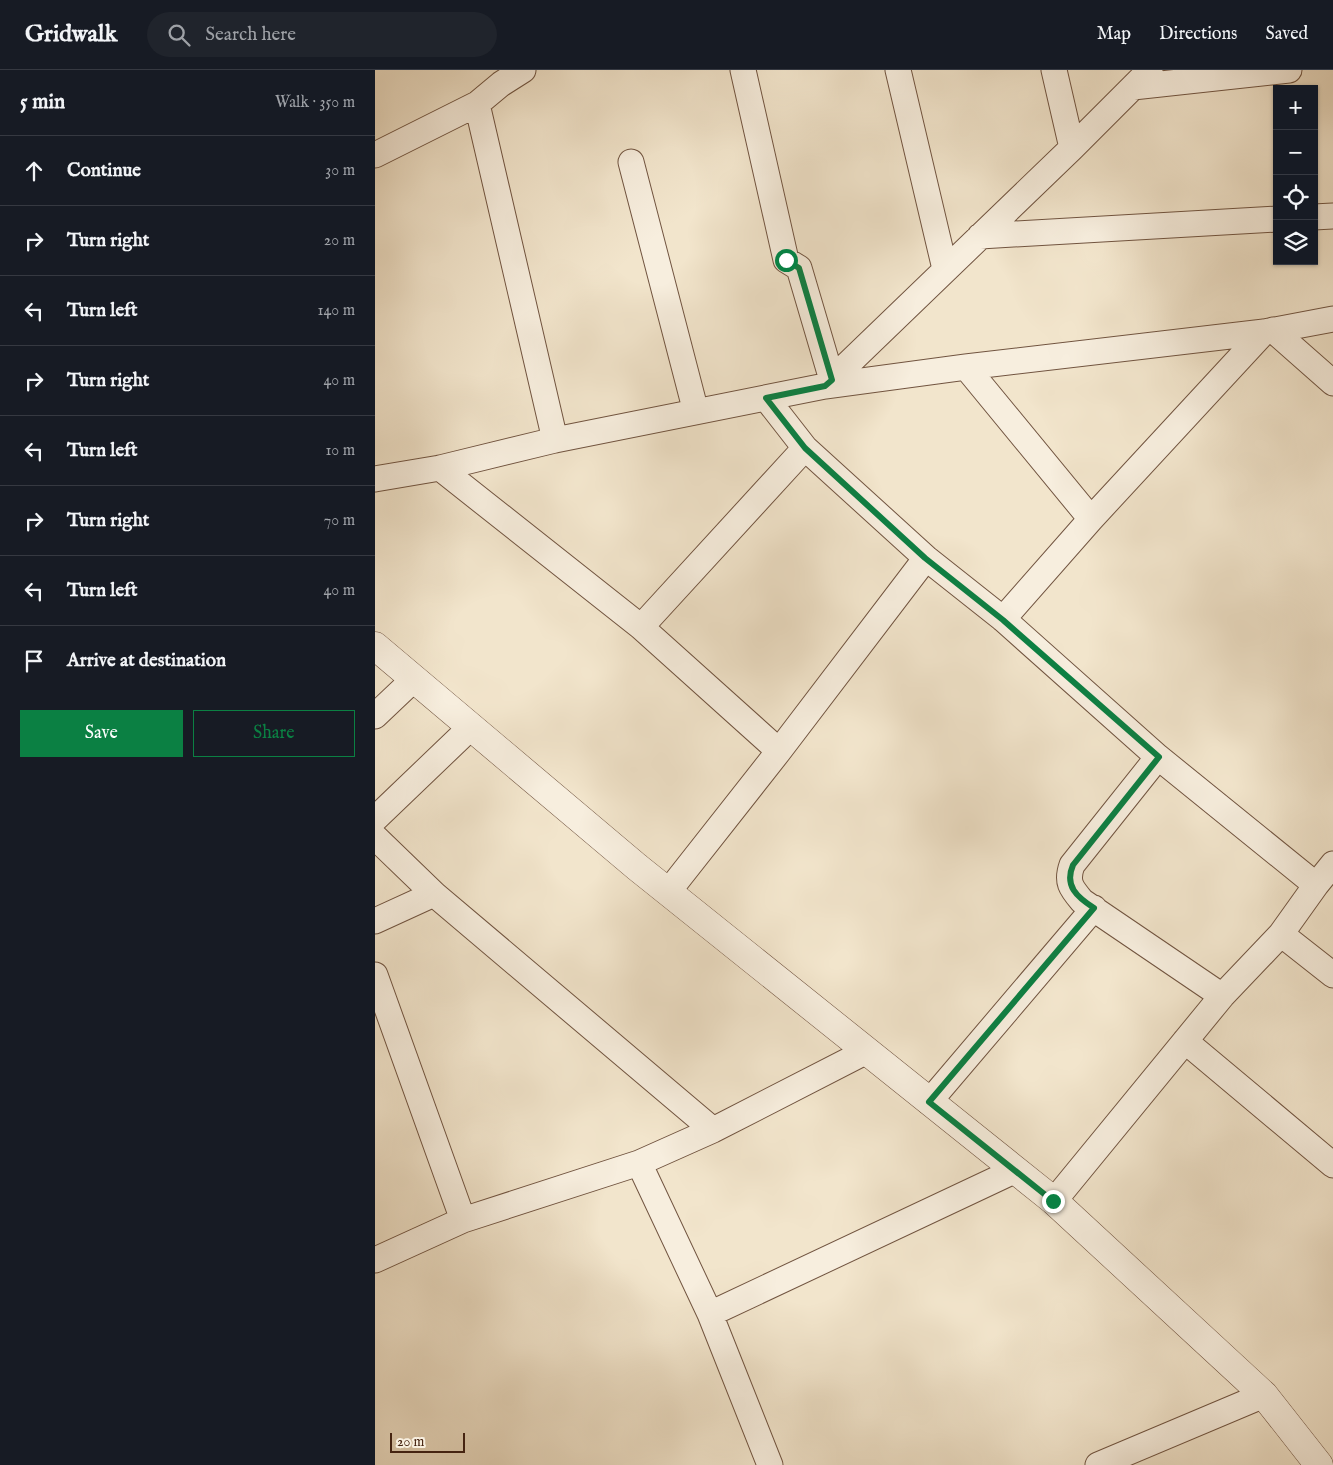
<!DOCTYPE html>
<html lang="en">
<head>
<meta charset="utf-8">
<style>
  :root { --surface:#171b24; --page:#20242c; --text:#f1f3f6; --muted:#9ea1a6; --line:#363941; --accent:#0b8043 }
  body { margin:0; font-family:"IM FELL English",serif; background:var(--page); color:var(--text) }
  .controls { position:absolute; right:15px; top:15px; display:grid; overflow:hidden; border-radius:0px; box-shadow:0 1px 4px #0004 }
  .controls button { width:45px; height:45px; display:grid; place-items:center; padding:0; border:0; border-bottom:1px solid var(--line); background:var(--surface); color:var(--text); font:25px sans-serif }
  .scale { position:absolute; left:15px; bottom:12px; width:75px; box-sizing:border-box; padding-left:5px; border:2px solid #462411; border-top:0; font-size:14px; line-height:18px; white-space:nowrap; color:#462411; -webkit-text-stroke:4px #f7eede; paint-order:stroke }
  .stop { position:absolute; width:15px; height:15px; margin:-11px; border:4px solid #0b8043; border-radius:50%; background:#fff }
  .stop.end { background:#0b8043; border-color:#fff; box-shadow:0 1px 5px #0008 }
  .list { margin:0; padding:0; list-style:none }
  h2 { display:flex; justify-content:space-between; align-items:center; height:65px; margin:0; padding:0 20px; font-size:21px }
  h2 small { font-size:16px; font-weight:400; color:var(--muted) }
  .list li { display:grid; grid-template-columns:32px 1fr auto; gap:15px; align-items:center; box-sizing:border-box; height:70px; padding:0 20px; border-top:1px solid var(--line) }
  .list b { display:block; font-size:19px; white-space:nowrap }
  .list em { font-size:16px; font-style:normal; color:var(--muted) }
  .actions { display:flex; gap:10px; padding:15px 20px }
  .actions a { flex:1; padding:11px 0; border:1px solid var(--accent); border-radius:0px; text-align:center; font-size:18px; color:var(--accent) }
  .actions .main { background:var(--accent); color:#fff }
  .icon { flex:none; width:28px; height:28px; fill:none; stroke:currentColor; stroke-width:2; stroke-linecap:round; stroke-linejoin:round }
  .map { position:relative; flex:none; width:958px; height:1395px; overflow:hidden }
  header { display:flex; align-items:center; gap:30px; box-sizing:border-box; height:70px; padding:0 25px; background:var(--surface); border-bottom:1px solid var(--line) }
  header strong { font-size:24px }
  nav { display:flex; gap:28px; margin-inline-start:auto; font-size:18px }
  .search { width:350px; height:45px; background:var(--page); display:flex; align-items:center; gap:12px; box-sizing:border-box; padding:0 18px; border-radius:28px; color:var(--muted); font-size:19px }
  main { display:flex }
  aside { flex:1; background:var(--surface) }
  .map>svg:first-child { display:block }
</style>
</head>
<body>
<header>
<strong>Gridwalk</strong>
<div class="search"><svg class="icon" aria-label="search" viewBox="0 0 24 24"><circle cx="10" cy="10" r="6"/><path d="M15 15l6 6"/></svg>Search here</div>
<nav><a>Map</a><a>Directions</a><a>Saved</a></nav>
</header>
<main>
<aside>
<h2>5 min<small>Walk · 350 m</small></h2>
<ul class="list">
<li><svg class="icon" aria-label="ahead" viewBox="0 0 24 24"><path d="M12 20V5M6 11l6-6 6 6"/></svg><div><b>Continue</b></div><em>30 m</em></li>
<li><svg class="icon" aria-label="right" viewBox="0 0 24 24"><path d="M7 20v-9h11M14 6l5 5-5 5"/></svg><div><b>Turn right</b></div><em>20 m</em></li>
<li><svg class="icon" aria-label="left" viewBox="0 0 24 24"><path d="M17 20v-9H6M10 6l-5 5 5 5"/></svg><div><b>Turn left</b></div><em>140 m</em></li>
<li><svg class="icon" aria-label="right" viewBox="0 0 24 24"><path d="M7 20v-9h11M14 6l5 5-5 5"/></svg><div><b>Turn right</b></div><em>40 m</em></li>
<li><svg class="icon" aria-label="left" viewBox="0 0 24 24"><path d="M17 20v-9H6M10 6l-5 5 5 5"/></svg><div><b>Turn left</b></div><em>10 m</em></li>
<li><svg class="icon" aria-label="right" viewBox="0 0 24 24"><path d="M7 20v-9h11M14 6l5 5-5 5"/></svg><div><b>Turn right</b></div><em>70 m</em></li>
<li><svg class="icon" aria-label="left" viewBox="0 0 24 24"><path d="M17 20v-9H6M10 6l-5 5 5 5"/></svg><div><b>Turn left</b></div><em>40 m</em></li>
<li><svg class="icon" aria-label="arrive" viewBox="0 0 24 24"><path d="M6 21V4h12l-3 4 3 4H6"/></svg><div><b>Arrive at destination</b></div></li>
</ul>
<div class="actions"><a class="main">Save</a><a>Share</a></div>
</aside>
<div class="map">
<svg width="958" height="1395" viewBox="0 0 958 1395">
  <rect width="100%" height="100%" fill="#f2e5cc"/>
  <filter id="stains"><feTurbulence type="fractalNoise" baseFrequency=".004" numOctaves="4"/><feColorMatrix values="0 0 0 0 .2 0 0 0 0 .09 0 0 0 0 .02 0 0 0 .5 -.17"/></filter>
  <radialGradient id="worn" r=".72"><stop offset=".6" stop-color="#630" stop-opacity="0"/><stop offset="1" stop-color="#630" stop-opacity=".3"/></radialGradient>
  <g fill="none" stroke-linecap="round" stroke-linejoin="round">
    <defs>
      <path id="minor" d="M368,0l43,190 13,8 33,112
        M523,0l47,199
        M679,0l18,78
        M758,17l156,-17
        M102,34l78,336
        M0,85l102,-51 24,-20 22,-14
        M256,92l65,250
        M939,147l19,-1
        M605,166l297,-17
        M898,260l60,53
        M591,297l125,152
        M450,316l247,-238 78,-78
        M391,328l39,50 121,110 77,61 155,138 158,128
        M65,398l201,159 138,124
        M0,409l65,-11 115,-28 270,-54 141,-19 298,-35 69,-13
        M628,549l88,-100 173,-187
        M266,557l164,-179
        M0,646l39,-37
        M783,687l-86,108c-6,17 -1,23 10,36l140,95
        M0,749l96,-92
        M0,767l59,57 279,236
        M293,822l111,-141 147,-193
        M0,851l59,-27
        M906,864l52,41
        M0,905l88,245
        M810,971l148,124
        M554,1032l165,-194
        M264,1093l71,151 60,151
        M679,1131l168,-205 59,-62 35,-49 17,-21
        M0,1190l88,-40 176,-57 74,-33 154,-79
        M335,1244l306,-144
        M723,1395l166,-70"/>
      <path id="tertiary" d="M0,576l262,221 417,334 210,194 55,70"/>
    </defs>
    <use href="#minor" stroke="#715440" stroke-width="27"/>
    <use href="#tertiary" stroke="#715440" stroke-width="29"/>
    <use href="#minor" stroke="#f7eede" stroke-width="25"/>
    <use href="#tertiary" stroke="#f7eede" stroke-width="28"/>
  </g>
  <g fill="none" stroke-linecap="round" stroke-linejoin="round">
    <path stroke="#0b8043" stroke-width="6" d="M411,190l13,8 33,112 -7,6 -59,12 39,50 120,110 78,62 156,137 -86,108c-9,21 4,32 21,43l-165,194 124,99"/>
  </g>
  <rect width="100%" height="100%" filter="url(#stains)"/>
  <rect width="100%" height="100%" fill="url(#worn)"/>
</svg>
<div class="controls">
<button>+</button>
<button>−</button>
<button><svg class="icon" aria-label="locate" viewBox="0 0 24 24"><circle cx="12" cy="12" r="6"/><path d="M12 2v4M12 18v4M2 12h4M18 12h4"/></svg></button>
<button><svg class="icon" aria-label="layers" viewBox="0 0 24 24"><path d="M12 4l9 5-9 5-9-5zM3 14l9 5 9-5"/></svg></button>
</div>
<div class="scale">20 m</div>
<div class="stop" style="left:411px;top:190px"></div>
<div class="stop end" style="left:678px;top:1131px"></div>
</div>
</main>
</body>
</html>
